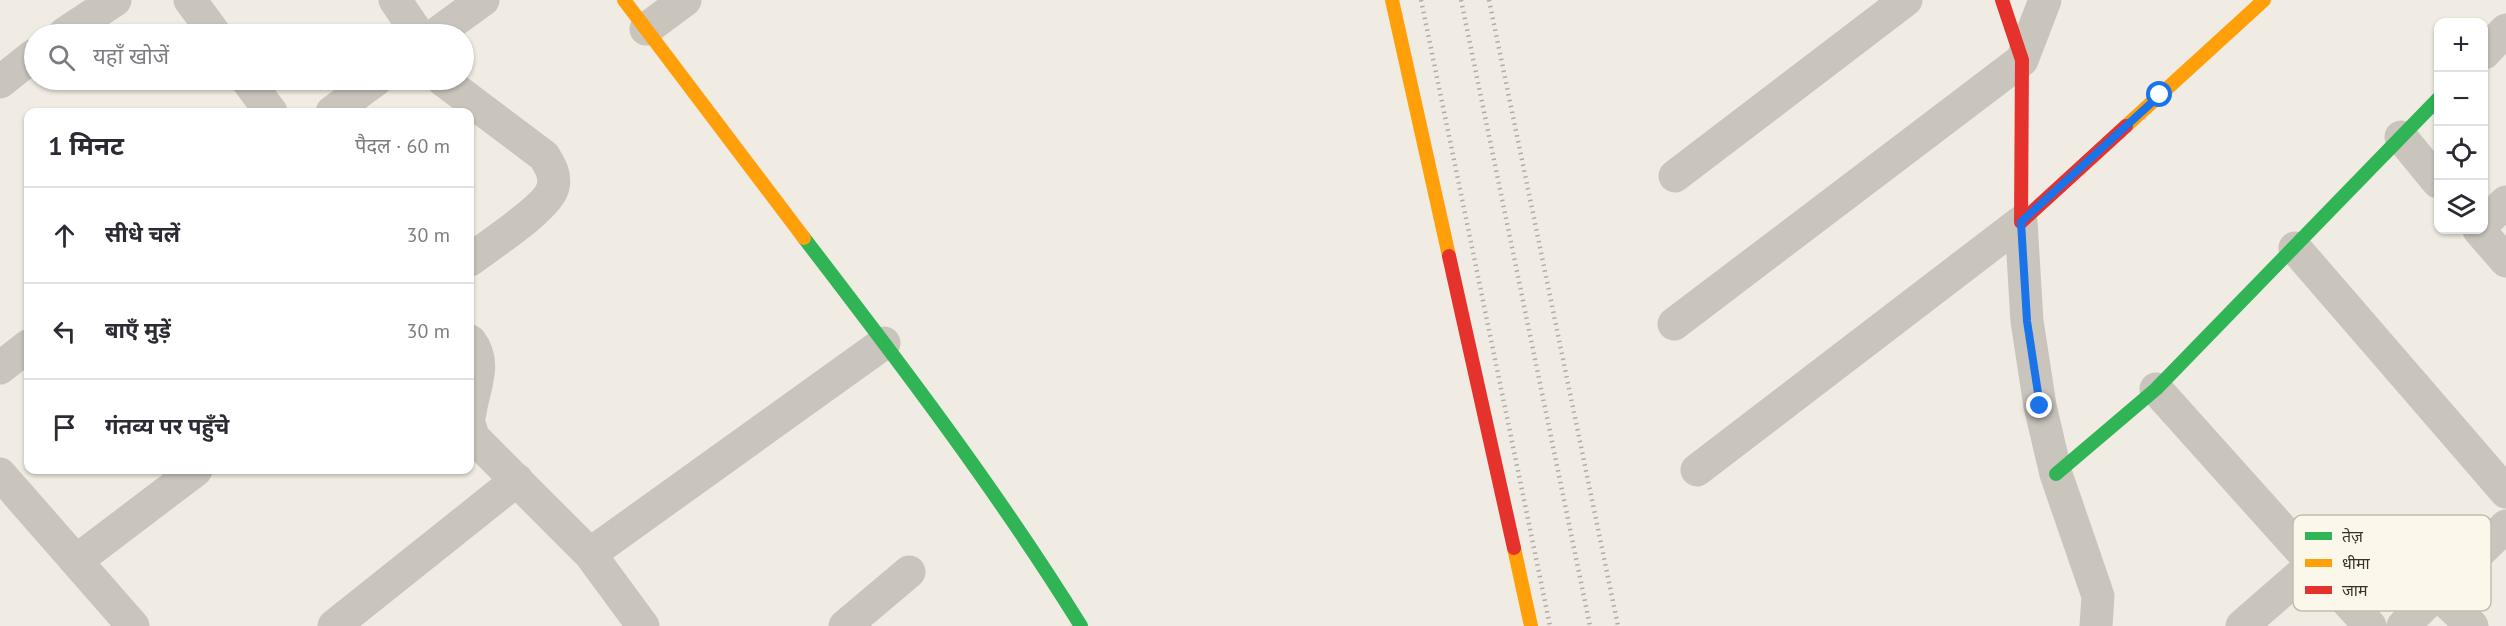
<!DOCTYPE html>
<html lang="hi">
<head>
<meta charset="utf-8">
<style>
  :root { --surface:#fff; --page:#f2f2f3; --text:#2b2b33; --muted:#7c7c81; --line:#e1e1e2 }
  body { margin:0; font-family:"PT Sans","Noto Sans Devanagari",sans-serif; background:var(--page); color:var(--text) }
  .controls { position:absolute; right:18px; top:18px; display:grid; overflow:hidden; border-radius:12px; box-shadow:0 2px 4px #0004 }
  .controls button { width:54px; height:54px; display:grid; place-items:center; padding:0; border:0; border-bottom:2px solid var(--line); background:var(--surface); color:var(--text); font:30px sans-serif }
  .stop { position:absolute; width:18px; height:18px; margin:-14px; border:4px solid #1a73e8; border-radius:50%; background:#fff }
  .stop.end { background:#1a73e8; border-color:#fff; box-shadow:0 2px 6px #0008 }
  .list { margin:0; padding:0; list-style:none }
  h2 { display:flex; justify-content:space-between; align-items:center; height:78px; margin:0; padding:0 24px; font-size:26px }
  h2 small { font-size:20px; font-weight:400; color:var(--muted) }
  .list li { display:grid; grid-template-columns:39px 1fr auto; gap:18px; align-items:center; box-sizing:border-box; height:96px; padding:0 24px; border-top:2px solid var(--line) }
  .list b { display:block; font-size:22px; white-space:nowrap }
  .list em { font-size:20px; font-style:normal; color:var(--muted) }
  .icon { flex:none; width:33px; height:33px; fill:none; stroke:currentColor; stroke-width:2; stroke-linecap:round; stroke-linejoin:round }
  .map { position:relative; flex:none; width:2506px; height:626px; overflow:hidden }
  .search { position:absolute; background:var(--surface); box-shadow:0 2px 4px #0004; left:24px; top:24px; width:450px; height:66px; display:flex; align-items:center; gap:15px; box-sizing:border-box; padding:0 21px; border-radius:33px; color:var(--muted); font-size:22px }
  .panel { position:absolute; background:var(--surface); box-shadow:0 2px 4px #0004; left:24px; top:108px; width:450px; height:366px; border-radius:12px }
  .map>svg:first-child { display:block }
</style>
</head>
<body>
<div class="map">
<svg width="2506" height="626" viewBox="0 0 2506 626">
  <rect width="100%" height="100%" fill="#f0ece3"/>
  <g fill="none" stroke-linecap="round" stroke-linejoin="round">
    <path stroke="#c9c4bc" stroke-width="33" d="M190,0l25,34
      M395,0l23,34
      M646,29l39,-29
      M64,34l51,-34
      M436,34l47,-34
      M2484,53l22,-23
      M247,80l24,32
      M443,80l101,76c6,10 12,19 9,31 -4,20 -65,59 -83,73
      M0,82l34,-27
      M332,112l44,-32
      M2401,137l37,45
      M1675,176l231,-176
      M2021,222l6,99 13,85 16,68 42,122 -2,30
      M2484,223l22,-21
      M2479,230l27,31
      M2295,248l211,244
      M1674,324l348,-264 23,-60
      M470,341c18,23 3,47 0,72
      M0,368l28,-22
      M2156,389l157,175
      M470,426l3,11 117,117 53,72
      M1697,470l324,-248
      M0,474l133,152
      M590,554l294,-211
      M76,561l120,-91
      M2436,592l36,34
      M334,626l183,-146
      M845,626l64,-54
      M2242,626l71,-62 57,62
      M2403,626l103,-100"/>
    <path stroke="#30b455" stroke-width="14" d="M804,238c96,125 194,254 277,388
      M2056,474l100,-85 282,-290"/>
    <path stroke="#ff9f0a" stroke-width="14" d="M624,0l180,238
      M1392,0l57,256
      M2126,126l138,-126
      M1514,548l17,78"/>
    <path stroke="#e5322d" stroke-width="14" d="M2002,0l20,60 -1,162 105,-96
      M1449,256l65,292"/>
    <path stroke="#b1aca6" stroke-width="4.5" stroke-dasharray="1.5 4.5" stroke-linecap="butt" d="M1421,0l129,626
      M1461,0l129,626
      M1489,0l129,626"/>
  </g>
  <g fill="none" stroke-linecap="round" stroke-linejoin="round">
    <path stroke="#1a73e8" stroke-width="8" d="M2040,406l-13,-85 -6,-99 139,-127"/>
  </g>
  <rect x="2293" y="515" width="198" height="96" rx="9" fill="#fcf7eb" stroke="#c2bcb1" stroke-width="1.5"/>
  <rect x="2305" y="532" width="27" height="8" fill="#30b455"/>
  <rect x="2305" y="559" width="27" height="8" fill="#ff9f0a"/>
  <rect x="2305" y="586" width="27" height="8" fill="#e5322d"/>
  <g font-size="16" fill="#3b3129">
    <text x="2342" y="542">तेज़</text>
    <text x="2342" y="569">धीमा</text>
    <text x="2342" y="596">जाम</text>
  </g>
</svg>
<div class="controls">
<button>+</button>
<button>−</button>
<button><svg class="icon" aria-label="locate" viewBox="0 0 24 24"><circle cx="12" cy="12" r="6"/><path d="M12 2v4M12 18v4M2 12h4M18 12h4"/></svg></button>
<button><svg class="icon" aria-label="layers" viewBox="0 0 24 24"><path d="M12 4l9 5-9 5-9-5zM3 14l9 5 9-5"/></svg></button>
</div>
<div class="stop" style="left:2160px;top:95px"></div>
<div class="stop end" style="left:2040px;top:406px"></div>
<div class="search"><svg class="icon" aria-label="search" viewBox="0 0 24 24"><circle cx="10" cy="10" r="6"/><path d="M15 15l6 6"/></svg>यहाँ खोजें</div>
<section class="panel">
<h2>1 मिनट<small>पैदल · 60 m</small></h2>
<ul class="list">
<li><svg class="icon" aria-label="ahead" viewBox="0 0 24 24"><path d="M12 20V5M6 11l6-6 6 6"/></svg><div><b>सीधे चलें</b></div><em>30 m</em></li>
<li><svg class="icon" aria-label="left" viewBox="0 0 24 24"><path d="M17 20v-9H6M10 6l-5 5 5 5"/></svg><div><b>बाएँ मुड़ें</b></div><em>30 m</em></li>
<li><svg class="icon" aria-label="arrive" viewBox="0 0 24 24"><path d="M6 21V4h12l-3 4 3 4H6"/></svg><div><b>गंतव्य पर पहुँचे</b></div></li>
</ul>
</section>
</div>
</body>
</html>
